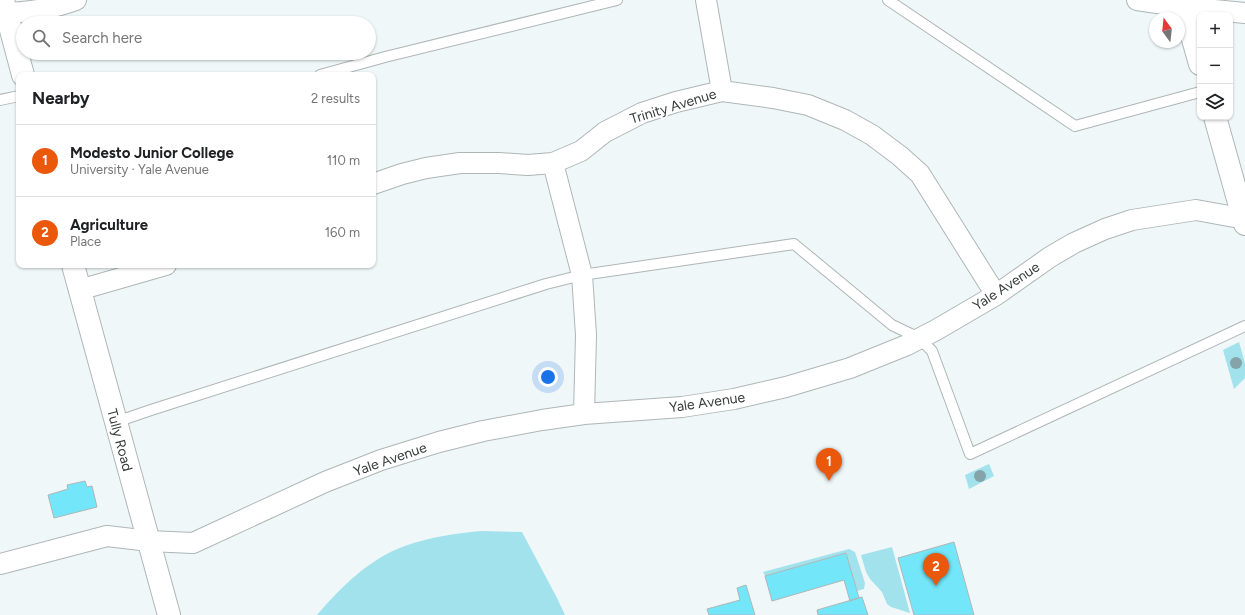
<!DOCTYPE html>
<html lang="en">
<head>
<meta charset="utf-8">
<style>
  :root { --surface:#fff; --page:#f6f6f6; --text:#202124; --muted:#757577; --line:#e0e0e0; --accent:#ea580c }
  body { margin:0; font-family:Figtree,sans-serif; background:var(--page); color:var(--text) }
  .controls { position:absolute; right:12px; top:12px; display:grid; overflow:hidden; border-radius:8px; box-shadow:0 1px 3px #0004 }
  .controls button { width:36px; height:36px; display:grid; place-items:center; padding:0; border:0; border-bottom:1px solid var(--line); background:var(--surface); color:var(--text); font:20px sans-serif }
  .compass { position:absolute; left:1149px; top:12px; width:36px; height:36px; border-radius:50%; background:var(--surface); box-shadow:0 1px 3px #0004; rotate:345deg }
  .you { position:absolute; left:548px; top:377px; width:14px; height:14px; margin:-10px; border:3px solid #fff; border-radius:50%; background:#1a73e8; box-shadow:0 0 0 6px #1a73e833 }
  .badge { display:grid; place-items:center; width:26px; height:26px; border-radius:50%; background:var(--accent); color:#fff; font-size:13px; font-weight:700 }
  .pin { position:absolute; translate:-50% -33px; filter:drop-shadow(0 1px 2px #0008) }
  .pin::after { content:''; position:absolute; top:21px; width:14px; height:12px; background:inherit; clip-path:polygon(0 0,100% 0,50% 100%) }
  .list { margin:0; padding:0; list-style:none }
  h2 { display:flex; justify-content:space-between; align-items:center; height:52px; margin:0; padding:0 16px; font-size:17px }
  h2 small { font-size:13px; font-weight:400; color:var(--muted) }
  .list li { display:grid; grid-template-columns:26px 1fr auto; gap:12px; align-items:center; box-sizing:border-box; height:72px; padding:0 16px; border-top:1px solid var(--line) }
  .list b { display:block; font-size:15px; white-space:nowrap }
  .list p { margin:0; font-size:13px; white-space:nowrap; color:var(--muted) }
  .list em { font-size:13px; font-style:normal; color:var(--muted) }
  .icon { flex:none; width:22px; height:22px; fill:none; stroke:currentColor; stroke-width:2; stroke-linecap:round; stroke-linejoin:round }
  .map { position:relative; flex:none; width:1245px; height:615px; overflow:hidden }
  .search { position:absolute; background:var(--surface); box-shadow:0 1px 3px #0004; left:16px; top:16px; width:360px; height:44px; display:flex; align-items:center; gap:10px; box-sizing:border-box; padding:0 14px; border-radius:22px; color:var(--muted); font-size:15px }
  .panel { position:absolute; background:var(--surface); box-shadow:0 1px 3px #0004; left:16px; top:72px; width:360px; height:196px; border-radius:8px }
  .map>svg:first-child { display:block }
</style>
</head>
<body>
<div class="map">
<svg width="1245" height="615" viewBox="0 0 1245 615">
  <rect width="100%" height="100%" fill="#eff7f8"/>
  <path fill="#a2e2ed" d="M1239,342l6,21v15l-11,11 -11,-39z
    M989,464l5,12 -25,13 -4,-14z
    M483,531l39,1 35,66 8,17h-248c23,-27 53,-57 88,-69 25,-9 51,-13 78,-15z
    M892,547l18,66 -19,-6 -4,-3 -5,-12 -12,-13 -4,-7 -5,-17z
    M849,549l6,3 10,31 -1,6 -7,2 -11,-38 -81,23 -2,-4z"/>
  <path fill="#73e7f9" stroke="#aeb6b7" d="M85,481l2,6 5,-1 5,21 -43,11 -6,-23 20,-6 -1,-4z
    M954,542l20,73h-60l-16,-57z
    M846,553l13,45 -9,3 -6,-21 -72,21 -7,-25z
    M746,585l9,30h-46l-2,-6 33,-9 -3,-12z
    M862,597l6,18h-50l-1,-5z"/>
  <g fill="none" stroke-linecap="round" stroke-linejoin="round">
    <defs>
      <path id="service" d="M888,0l187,126 125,-34
        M320,75l65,-18 232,-57
        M0,100l19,-4
        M116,422l35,-12 395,-126 36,-9 212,-31 98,81 27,13 13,13 38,103 275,-128"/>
      <path id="minor" d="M706,0l16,91
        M1137,0l47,7 61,6
        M0,13c26,0 52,-4 76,-13
        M553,163l29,112 4,60 -2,79
        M373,184l29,-10 24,-6 34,-5h39l29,2 25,-2 28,-12 24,-19 37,-19 34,-11 46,-11 51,7 35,7 37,15 27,15 28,21 20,18 76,121
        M79,290l87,-25
        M0,564l107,-28 42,5 44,2 132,-61 56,-22 58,-18 44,-11 59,-11 42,-6 98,-7 52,-8 52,-12 64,-19 57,-23 29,-15 60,-35 54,-38 24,-14 31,-14 27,-9 64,-10 49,9"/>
      <path id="tertiary" d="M1182,0l18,64
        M1215,117l30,107"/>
      <path id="secondary" d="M3,0l20,75
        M73,265l96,350"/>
    </defs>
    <use href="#service" stroke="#afb6b7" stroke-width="12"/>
    <use href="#minor" stroke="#afb6b7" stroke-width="22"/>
    <use href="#tertiary" stroke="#afb6b7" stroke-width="24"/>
    <use href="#secondary" stroke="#afb6b7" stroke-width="24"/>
    <use href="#service" stroke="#fff" stroke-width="10"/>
    <use href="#minor" stroke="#fff" stroke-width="20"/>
    <use href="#tertiary" stroke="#fff" stroke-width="22"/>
    <use href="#secondary" stroke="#fff" stroke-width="22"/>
  </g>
  <g fill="#85a4a9">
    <circle cx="1236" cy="363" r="6"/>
    <circle cx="980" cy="476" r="6"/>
  </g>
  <g text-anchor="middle" stroke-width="4" stroke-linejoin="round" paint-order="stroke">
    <g font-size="14" fill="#383b3b" stroke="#fff">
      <text transform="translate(673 106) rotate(-17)" y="5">Trinity Avenue</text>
      <text transform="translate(1006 286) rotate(-33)" y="5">Yale Avenue</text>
      <text transform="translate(707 402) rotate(-8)" y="5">Yale Avenue</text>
      <text transform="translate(120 440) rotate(75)" y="5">Tully Road</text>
      <text transform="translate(390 459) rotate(-19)" y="5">Yale Avenue</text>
    </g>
  </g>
</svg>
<div class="controls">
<button>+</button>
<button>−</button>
<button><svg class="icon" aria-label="layers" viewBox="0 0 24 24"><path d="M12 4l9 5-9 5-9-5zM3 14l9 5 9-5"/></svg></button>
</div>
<svg class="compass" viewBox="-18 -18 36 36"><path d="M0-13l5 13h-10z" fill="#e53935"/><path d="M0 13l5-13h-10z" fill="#757577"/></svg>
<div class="you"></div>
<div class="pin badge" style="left:829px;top:481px">1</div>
<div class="pin badge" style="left:936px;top:586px">2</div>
<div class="search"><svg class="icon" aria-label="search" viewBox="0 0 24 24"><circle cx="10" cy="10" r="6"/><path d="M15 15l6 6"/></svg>Search here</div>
<section class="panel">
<h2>Nearby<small>2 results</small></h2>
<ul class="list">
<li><span class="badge">1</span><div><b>Modesto Junior College</b><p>University · Yale Avenue</p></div><em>110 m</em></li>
<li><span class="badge">2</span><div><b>Agriculture</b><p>Place</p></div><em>160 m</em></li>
</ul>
</section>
</div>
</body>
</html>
